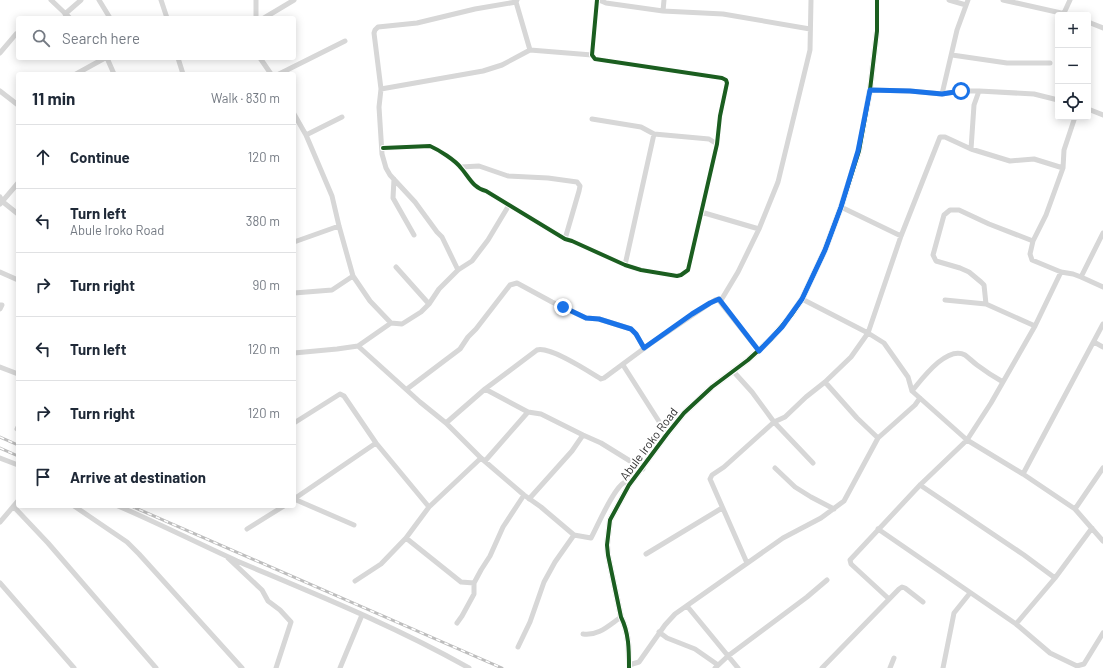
<!DOCTYPE html>
<html lang="en">
<head>
<meta charset="utf-8">
<style>
  :root { --surface:#fff; --page:#f2f2f3; --text:#1f2937; --muted:#747a83; --line:#e0e1e3 }
  body { margin:0; font-family:Barlow,sans-serif; background:var(--page); color:var(--text) }
  .controls { position:absolute; right:12px; top:12px; display:grid; overflow:hidden; border-radius:4px; box-shadow:0 2px 10px #0003 }
  .controls button { width:36px; height:36px; display:grid; place-items:center; padding:0; border:0; border-bottom:1px solid var(--line); background:var(--surface); color:var(--text); font:20px sans-serif }
  .stop { position:absolute; width:12px; height:12px; margin:-9px; border:3px solid #1a73e8; border-radius:50%; background:#fff }
  .stop.end { background:#1a73e8; border-color:#fff; box-shadow:0 1px 4px #0008 }
  .list { margin:0; padding:0; list-style:none }
  h2 { display:flex; justify-content:space-between; align-items:center; height:52px; margin:0; padding:0 16px; font-size:17px }
  h2 small { font-size:13px; font-weight:400; color:var(--muted) }
  .list li { display:grid; grid-template-columns:26px 1fr auto; gap:12px; align-items:center; box-sizing:border-box; height:64px; padding:0 16px; border-top:1px solid var(--line) }
  .list b { display:block; font-size:15px; white-space:nowrap }
  .list p { margin:0; font-size:13px; white-space:nowrap; color:var(--muted) }
  .list em { font-size:13px; font-style:normal; color:var(--muted) }
  .icon { flex:none; width:22px; height:22px; fill:none; stroke:currentColor; stroke-width:2; stroke-linecap:round; stroke-linejoin:round }
  .map { position:relative; flex:none; width:1103px; height:668px; overflow:hidden }
  .search { position:absolute; background:var(--surface); box-shadow:0 2px 10px #0003; left:16px; top:16px; width:280px; height:44px; display:flex; align-items:center; gap:10px; box-sizing:border-box; padding:0 14px; border-radius:4px; color:var(--muted); font-size:15px }
  .panel { position:absolute; background:var(--surface); box-shadow:0 2px 10px #0003; left:16px; top:72px; width:280px; height:436px; border-radius:4px }
  .map>svg:first-child { display:block }
</style>
</head>
<body>
<div class="map">
<svg width="1103" height="668" viewBox="0 0 1103 668">
  <rect width="100%" height="100%" fill="#fff"/>
  <g fill="none" stroke-linecap="round" stroke-linejoin="round">
    <path stroke="#d7d7d7" stroke-width="5" d="M51,0l19,18
      M99,0l11,18
      M161,0l6,18
      M256,0v18
      M599,0l7,3 57,8 60,3 87,15
      M949,0l17,5
      M1003,0l67,15
      M516,2l14,48
      M663,11l1,-11
      M1064,13l6,-13
      M65,14l16,-14
      M264,18l30,-18
      M1088,22l15,6
      M0,53l16,-19
      M952,55l55,8h43
      M107,58l7,16
      M178,58l5,16
      M260,58l11,16
      M76,74l29,-16
      M279,74l66,-33
      M381,89l102,-18 19,-6 28,-15 62,5
      M870,90l40,1 32,3 19,-3h18l55,3 24,6
      M0,91l18,14
      M942,94l15,-64 11,-30
      M1088,109l15,6
      M294,114l12,21 26,61 7,30 14,50 17,25 21,22
      M1075,117l-11,33 -1,18 -17,47 -13,26 -3,13 2,6 29,12 12,2 8,3 22,10
      M592,119l49,8 13,7 55,5 8,5
      M306,135l36,-18
      M383,148l47,-2c9,4 25,14 31,22 8,9 12,20 25,23l79,48 7,2 53,24 16,5 36,6 4,-1 7,-5 29,-126 3,-28 7,-33 -1,-3 -4,-2 -127,-19 -3,-4 5,-55
      M971,149l3,-44 5,-14
      M461,167l18,-1 29,10 40,2 29,4 3,4 -1,5 -14,48
      M394,179l-1,19 21,37
      M0,197l3,5 15,12
      M0,204l18,-21
      M841,207l60,29
      M701,212l58,17
      M294,242l45,-16
      M625,265l29,-131
      M396,267l33,37
      M458,270l-16,-33 -5,-5 -22,-30 -25,-27 -4,-7 -4,-14 -3,-47 2,-18 -7,-56 1,-3 3,-3 39,-4 58,-14 41,-7 1,-2
      M0,272l18,8
      M1081,277l22,-44
      M294,293l38,-3 21,-14
      M802,299l66,34 16,10 24,34 4,14 55,49 56,34 52,35 28,32
      M945,300l41,4 49,22
      M720,302l39,49
      M986,304l-2,-19 -3,-3 -12,-10 -9,-4 -24,-7 -3,-6 11,-40 6,-5h9l30,14 44,17
      M0,305h2l-2,4
      M1094,342l9,5
      M358,346l62,56 26,21 35,35 43,37 17,12 33,28 17,3c7,-13 23,-51 34,-56l4,3
      M294,353l43,-4 21,-3 33,-23 11,1 19,-12 8,-8 10,-15 19,-19 14,-9 16,-21 21,-35
      M623,365l44,69
      M0,367l18,7
      M733,371l19,21 22,30 39,41
      M825,382l32,36 21,20
      M407,389l53,-40 8,-12 8,-8 34,-44 7,-2 35,19 34,16 13,1 32,10 5,5 8,14
      M485,389l43,23 13,2 42,21 18,8 42,26
      M912,391c10,-12 35,-46 53,-36 4,3 8,7 12,10 8,6 17,12 26,17
      M294,423l46,-29 4,2 32,47 53,64
      M446,423l39,-34 52,-39c13,-4 51,21 64,29l3,-1 46,-34 65,-44 4,-1 1,3 18,-30 21,-43 19,-47 32,-132 1,-50
      M17,429l1,-2
      M0,458l18,7
      M485,461l43,-49
      M775,468l20,19 16,10 23,12
      M1023,474l80,-150
      M920,485l104,70 31,23
      M294,499l82,-56
      M294,499l60,26
      M529,499l43,-48 11,-16
      M74,506l53,36 12,12 103,114
      M118,506c40,17 79,37 119,55 78,33 158,65 232,107
      M14,507l34,36 108,125
      M1075,509l28,-41
      M0,522l18,-21
      M247,529l37,-23
      M878,529l138,95 39,-46 37,-50
      M406,538l55,44 13,1
      M646,554l76,-46
      M228,558l34,32 6,11 12,9 11,12 -15,46
      M747,563l-37,-84 2,-4 12,-8 50,-45 11,-5 21,-20 19,-15 26,-25 17,-24 33,-97 39,-99h5l26,12 39,12 24,-2 29,9
      M355,581l26,-17 25,-26 23,-31 52,-49
      M0,583l74,85
      M889,599l-38,-35 -1,-4 70,-75 47,-45 24,-37 44,-77 26,-54
      M687,606l51,62
      M457,623l5,-7 12,-22v-11l7,-13 9,-14 13,-29 21,-32
      M1016,624l34,29 27,13 7,-2 19,-31
      M659,632l8,6 28,11 23,16
      M583,634c16,2 26,-9 38,-17
      M518,647l12,-25 14,-40 11,-20 19,-27
      M629,665l10,-3 26,-37 10,-11 108,-76 38,-20 23,-17 34,-63 37,-33 5,-7
      M340,668l22,-53
      M715,668l13,-12 79,-59 20,-17
      M822,668l77,-79 3,-2 3,1 18,14
      M890,668l4,-10
      M943,668l11,-55 16,-20"/>
    <path stroke="#d7d7d7" stroke-width="6" d="M629,668c0,-18 0,-35 -8,-51l-13,-62 -1,-10 3,-25 19,-35 38,-51 17,-21 28,-26 36,-27 23,-21 21,-25 10,-15 23,-49 16,-43 18,-56 11,-61 7,-59v-31"/>
    <defs>
      <path id="rail" d="M0,437l18,8
        M0,448l18,8
        M131,506l371,162"/>
    </defs>
    <use href="#rail" stroke="#bebebe" stroke-width="3"/>
    <use href="#rail" stroke="#fff" stroke-width="1.5" stroke-dasharray="4.5" stroke-linecap="butt"/>
    <defs>
      <path id="cycleway" d="M383,148l47,-2c9,4 25,14 31,22 8,9 12,20 25,23l79,48 7,2 53,24 16,5 36,6 4,-1 7,-5 29,-126 3,-28 7,-33 -1,-3 -4,-2 -127,-19 -3,-4 5,-55
        M629,668c0,-18 0,-35 -8,-51l-13,-62 -1,-10 3,-25 19,-35 38,-51 17,-21 28,-26 36,-27 23,-21 21,-25 10,-15 23,-49 16,-43 18,-56 11,-61 7,-59v-31"/>
    </defs>
    <use href="#cycleway" stroke="#fff" stroke-width="6"/>
    <use href="#cycleway" stroke="#1b5e20" stroke-width="4"/>
  </g>
  <g fill="none" stroke-linecap="round" stroke-linejoin="round">
    <path stroke="#1a73e8" stroke-width="5" d="M563,307l23,11 13,1 32,10 5,5 8,14 48,-34 18,-11 9,-4 40,52 23,-24 20,-28 23,-49 16,-43 17,-56 12,-61 40,1 32,3 19,-3"/>
  </g>
  <g text-anchor="middle" stroke-width="4" stroke-linejoin="round" paint-order="stroke">
    <g font-size="12" fill="#333" stroke="#fff">
      <text transform="translate(649 444) rotate(-53)" y="4">Abule Iroko Road</text>
    </g>
  </g>
</svg>
<div class="controls">
<button>+</button>
<button>−</button>
<button><svg class="icon" aria-label="locate" viewBox="0 0 24 24"><circle cx="12" cy="12" r="6"/><path d="M12 2v4M12 18v4M2 12h4M18 12h4"/></svg></button>
</div>
<div class="stop" style="left:961px;top:91px"></div>
<div class="stop end" style="left:563px;top:307px"></div>
<div class="search"><svg class="icon" aria-label="search" viewBox="0 0 24 24"><circle cx="10" cy="10" r="6"/><path d="M15 15l6 6"/></svg>Search here</div>
<section class="panel">
<h2>11 min<small>Walk · 830 m</small></h2>
<ul class="list">
<li><svg class="icon" aria-label="ahead" viewBox="0 0 24 24"><path d="M12 20V5M6 11l6-6 6 6"/></svg><div><b>Continue</b></div><em>120 m</em></li>
<li><svg class="icon" aria-label="left" viewBox="0 0 24 24"><path d="M17 20v-9H6M10 6l-5 5 5 5"/></svg><div><b>Turn left</b><p>Abule Iroko Road</p></div><em>380 m</em></li>
<li><svg class="icon" aria-label="right" viewBox="0 0 24 24"><path d="M7 20v-9h11M14 6l5 5-5 5"/></svg><div><b>Turn right</b></div><em>90 m</em></li>
<li><svg class="icon" aria-label="left" viewBox="0 0 24 24"><path d="M17 20v-9H6M10 6l-5 5 5 5"/></svg><div><b>Turn left</b></div><em>120 m</em></li>
<li><svg class="icon" aria-label="right" viewBox="0 0 24 24"><path d="M7 20v-9h11M14 6l5 5-5 5"/></svg><div><b>Turn right</b></div><em>120 m</em></li>
<li><svg class="icon" aria-label="arrive" viewBox="0 0 24 24"><path d="M6 21V4h12l-3 4 3 4H6"/></svg><div><b>Arrive at destination</b></div></li>
</ul>
</section>
</div>
</body>
</html>
